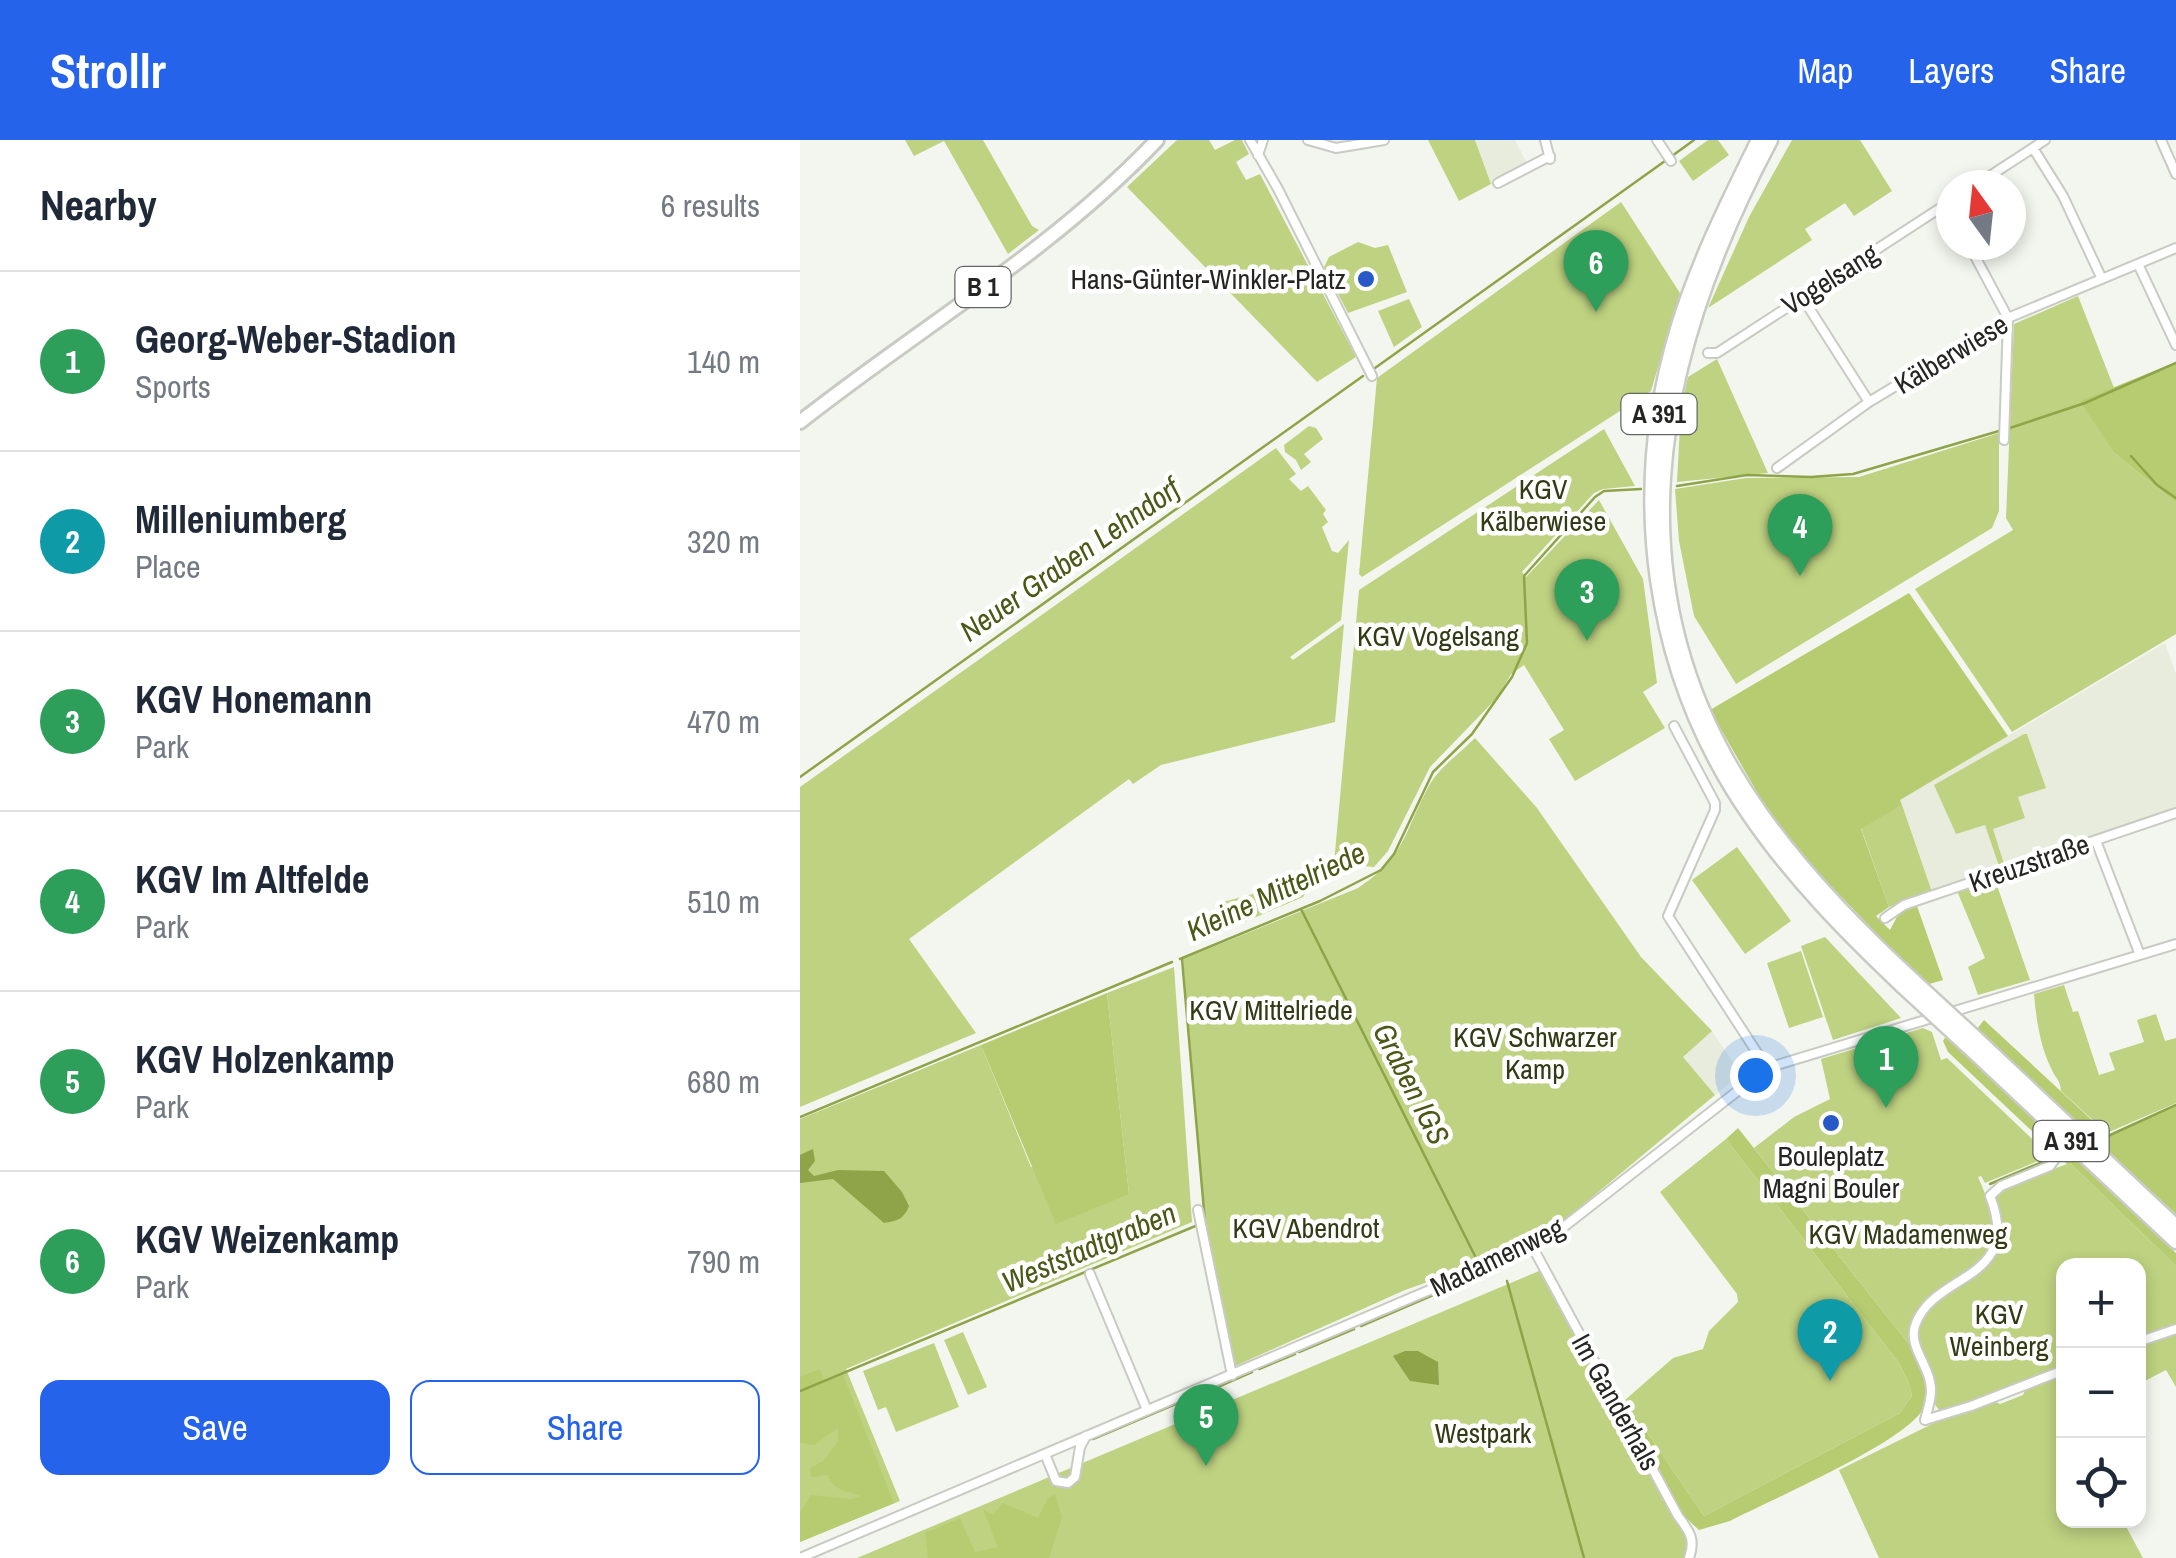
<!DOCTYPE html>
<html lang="en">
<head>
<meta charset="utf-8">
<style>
  :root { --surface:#fff; --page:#f2f2f3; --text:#1f2937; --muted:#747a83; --line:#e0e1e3; --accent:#2563eb }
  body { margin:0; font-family:"Archivo Narrow",sans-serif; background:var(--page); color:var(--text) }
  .controls { position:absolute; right:30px; bottom:30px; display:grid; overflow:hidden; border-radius:20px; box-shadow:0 5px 15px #0003 }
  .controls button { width:90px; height:90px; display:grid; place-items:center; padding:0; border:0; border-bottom:2px solid var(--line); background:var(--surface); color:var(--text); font:50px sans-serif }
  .compass { position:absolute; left:1136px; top:30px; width:90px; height:90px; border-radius:50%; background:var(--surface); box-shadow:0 5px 15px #0003; rotate:345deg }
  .you { position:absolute; left:955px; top:935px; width:35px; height:35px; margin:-25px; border:8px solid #fff; border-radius:50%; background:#1a73e8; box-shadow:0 0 0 15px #1a73e833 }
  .badge { display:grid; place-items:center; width:65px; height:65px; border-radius:50%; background:var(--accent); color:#fff; font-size:32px; font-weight:700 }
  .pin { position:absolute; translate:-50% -82px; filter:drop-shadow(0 2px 5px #0008) }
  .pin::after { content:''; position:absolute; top:52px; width:35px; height:30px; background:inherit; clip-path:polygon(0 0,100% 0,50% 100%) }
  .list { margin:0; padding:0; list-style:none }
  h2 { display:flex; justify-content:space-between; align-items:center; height:130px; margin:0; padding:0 40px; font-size:42px }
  h2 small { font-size:32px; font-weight:400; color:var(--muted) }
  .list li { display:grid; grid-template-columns:65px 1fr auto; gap:30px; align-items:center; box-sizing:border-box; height:180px; padding:0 40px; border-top:2px solid var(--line) }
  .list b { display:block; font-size:38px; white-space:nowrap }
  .list p { margin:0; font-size:32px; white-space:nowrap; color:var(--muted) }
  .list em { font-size:32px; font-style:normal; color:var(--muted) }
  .actions { display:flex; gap:20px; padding:30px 40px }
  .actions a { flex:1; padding:22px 0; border:2px solid var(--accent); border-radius:20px; text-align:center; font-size:35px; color:var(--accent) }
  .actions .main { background:var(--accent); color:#fff }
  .icon { flex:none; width:55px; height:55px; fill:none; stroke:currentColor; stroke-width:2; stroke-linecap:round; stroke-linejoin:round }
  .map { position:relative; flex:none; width:1376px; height:1418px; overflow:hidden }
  header { display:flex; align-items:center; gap:60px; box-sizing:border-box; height:140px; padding:0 50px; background:var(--accent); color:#fff }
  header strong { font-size:48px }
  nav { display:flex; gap:55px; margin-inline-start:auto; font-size:35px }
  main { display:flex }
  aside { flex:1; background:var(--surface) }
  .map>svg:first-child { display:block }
</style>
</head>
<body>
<header>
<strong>Strollr</strong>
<nav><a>Map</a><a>Layers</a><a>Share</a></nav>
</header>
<main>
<aside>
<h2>Nearby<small>6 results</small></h2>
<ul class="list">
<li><span class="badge" style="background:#2e9e5b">1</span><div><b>Georg-Weber-Stadion</b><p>Sports</p></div><em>140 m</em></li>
<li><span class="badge" style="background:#0f9aa8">2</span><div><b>Milleniumberg</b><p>Place</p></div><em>320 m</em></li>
<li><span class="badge" style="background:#2e9e5b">3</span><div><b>KGV Honemann</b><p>Park</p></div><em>470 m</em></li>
<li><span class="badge" style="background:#2e9e5b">4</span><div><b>KGV Im Altfelde</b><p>Park</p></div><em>510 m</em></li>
<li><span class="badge" style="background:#2e9e5b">5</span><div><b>KGV Holzenkamp</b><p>Park</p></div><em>680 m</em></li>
<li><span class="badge" style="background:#2e9e5b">6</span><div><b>KGV Weizenkamp</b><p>Park</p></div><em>790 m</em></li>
</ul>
<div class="actions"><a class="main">Save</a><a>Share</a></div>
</aside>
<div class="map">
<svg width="1376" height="1418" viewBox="0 0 1376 1418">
  <rect width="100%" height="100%" fill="#f3f6ee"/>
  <path fill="#e8ecdd" d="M675,0h40l13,25 -37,19z
    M1365,503l11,31v133l-244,85 -32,-92z
    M912,891l29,43 -26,21 -32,-38z"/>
  <path fill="#bed281" d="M105,0h78l49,86 7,4 -31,24 -64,-113 -30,15z
    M377,0h32l6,10 20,-10h7l7,14 -13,8 10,18 14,-6 96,183 -39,25 -190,-195z
    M628,0h47l16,44 -32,17z
    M908,0h10l11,15 -36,26 -14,-20z
    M992,0h68l32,51 -38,25 -9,-13 -40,26 7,11 -104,68 41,-91z
    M821,62l59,91 -29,98 -289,186 -3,-3 18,-196z
    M558,102l17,6 13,-3 19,47 -59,21 -24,-46 5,-10z
    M1278,156l36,92 -33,13 32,51 63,51v131l-164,98 -97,-143 98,-59 -7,-12 8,-194z
    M609,159l13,28 -28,20 -16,-36z
    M917,219l51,114 -91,9 4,-74 7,-31z
    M509,286l7,2 7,11 -19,15 7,8 -10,8 -5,-10 -11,-8 -1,-7z
    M804,289l31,57 -32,3 -9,4 -72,79 4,5 73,-77 44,79 14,104 -14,9 22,36 -90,53 -26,-42 15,-9 -40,-65 -13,9 -17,30 -2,-1 -62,64 -42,84 -14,16 -40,-4 25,-273z
    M1199,293v78l-7,17 -256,156 -42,-68 -15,-75 -4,-52 71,-11 113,-1z
    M476,308l20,26 -7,5 12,12 7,-5 18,24 -3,4 5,8 -6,5 10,24 6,2 11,-13 -8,80 -51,37 3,3 51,-36 -9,98 -174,43 -28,19 -4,-5 -220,160 67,94 -176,74v-320z
    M1224,594h3l19,54 -28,9 7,21 -32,11 12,38 -5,2 -15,-44 -29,9 -22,-49z
    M675,598l62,70 104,149 71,74 -29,26 32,38 -160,133 -111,47 -3,-5 -4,2 2,6 -34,12 -172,77 -29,-158 -21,-250 175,-71c49,-32 46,-58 72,-104 10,-17 31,-32 45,-46z
    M1102,665l30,87 -43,15 -28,-79z
    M937,707l54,74 -46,33 -53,-74z
    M518,737l-15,20 -68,29 -16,-23z
    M1194,737l36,103 -52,15 -10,-28 17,-9 -28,-67z
    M1025,797l76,81 -68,22 -32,-94z
    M1001,811l22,66 -34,11 -22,-65z
    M374,827l18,255 -346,147 54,132 -100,41v-423l181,-74 50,122 98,27 -22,-201z
    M1264,845l9,27 5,-1 21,64 16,-5 -6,-17 35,-11 -7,-22 19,-6 9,27 11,-3v65l-69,30 -46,-42c-1,-12 -6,-13 -10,-23 -11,-22 -15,-50 -17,-74z
    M1123,888l9,4 9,28 6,-2 103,98 -65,27 -4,-7 -3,1c47,104 -27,82 -69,149l3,22 -158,-200 40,-31 36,-18 -9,-40z
    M926,999l173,224 9,18 4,15 -12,17 -196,103 -79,-116 48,-42 30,-9 6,-18 29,-29 -1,-8 -77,-102z
    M1270,1023l106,103v61l-37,12 -1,-73h-74l-1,100 -79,33 -45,11 -5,-7c-5,-21 -19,-48 -17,-69 5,-58 106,-42 76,-138l13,-10z
    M739,1131l133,245c13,15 20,22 13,42h-828z
    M163,1192l24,55 -19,8 -24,-55z
    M1376,1194v53l-10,-17 -27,14v-37z
    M134,1203l25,64 -63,25 -10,-25 -8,3 -15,-39z
    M1263,1234l1,146 59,1 20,37h-264l-40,-88 95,-47 60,-22 6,3 23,-9 3,-7z"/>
  <path fill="#b7cc70" d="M1376,222v141l-63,-51 -33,-51z
    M1109,453l99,143 -108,64 2,5 -41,24 28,78 -13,9 14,14 9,-17 18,-7 26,74 -17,5 -120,-125 -40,-52 -56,-98z
    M307,853l22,201 -73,30 -75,-179z
    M1184,880l124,115 68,-29v108l-199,-185z
    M1147,895l229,218v13l-106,-103 -3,1 -119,-112 -5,-11z
    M938,988l174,220c9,19 21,38 12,59 -13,33 -156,94 -194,114l-31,9 -22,-20 -57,-106 5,-4 79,116 196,-103 12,-17 -4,-15 -9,-18 -173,-224z
    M20,1229l4,13 19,-7 51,128 -94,39v-30l11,-17 40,4 9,-3c-13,-5 -28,-6 -32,-21l-17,2 -1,-9 13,-7 15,-19v-14l-24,17 -14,-2v-66z
    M255,1354l7,23 -13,41h-121l-3,-25 35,-15 15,34 23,-5 -15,-38 10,6 10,-12 35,15 10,-20z"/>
  <path fill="#8fa348" d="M13,1009l2,12 -7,9 6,6 24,-6 46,1 18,21 7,14c-5,13 -12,15 -25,17l-51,-44 -33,4v-28z
    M605,1211h13l20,11 1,23 -29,-4 -17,-25z"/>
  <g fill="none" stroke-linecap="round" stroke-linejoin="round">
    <path stroke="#8fa348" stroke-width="2.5" d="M872,16l22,-16
      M575,228l290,-207
      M1210,288l75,-25 91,-40
      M1331,316l26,29 19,13
      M877,346l70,-11 64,2 42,-3 146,-43
      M0,637l563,-401
      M501,769l177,353 -16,7
      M380,819l140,-58 61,-31 13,-16 39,-82 39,-38 40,-57 15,-34 -3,-67 71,-79 9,-6 37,-2
      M0,977l372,-155
      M1308,996l68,-31
      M1190,1044l57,-24
      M405,1082l11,59
      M707,1141l77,277
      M561,1186l168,-72
      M499,1212l55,-23
      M459,1229l36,-15
      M420,1246l32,-14
      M0,1251l405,-169 -23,-263
      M293,1299l118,-50"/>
    <defs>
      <path id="minor" d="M450,0l28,49 94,187
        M508,0l28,8 48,-8
        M745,0l5,19
        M857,0l14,21
        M1361,0l15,34
        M1233,8l30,48 39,83
        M458,15l5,-15
        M698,43l52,-27
        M1176,45l69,-45
        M1169,105l39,73 -4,122
        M1338,124l38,81
        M1002,157l67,105
        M908,213h9l234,-152
        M977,328l92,-66 139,-84 168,-70
        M874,586l41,77v7l-47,106 99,152
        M1296,701l44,114
        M1085,778l19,-13 272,-92
        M398,1070l34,165
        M732,1106l146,270c11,15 18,23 11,42
        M290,1134l57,136
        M1338,1202l38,-13
        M1125,1280c3,-12 8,-25 5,-38 -3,-19 -23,-38 -14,-59 20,-51 107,-42 74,-127l11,-10 49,-20 5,-7
        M1125,1280l46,-14 93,-36
        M245,1314l11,27 12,2 7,-6 5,-30 6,-11
        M0,1418l747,-318 220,-172 409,-124"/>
      <path id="primary" d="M0,282c119,-94 252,-171 357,-282"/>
      <path id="motorway" d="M959,0c-30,61 -61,123 -81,189 -50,165 -27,343 72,486 43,63 97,118 152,170
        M970,0c-117,221 -165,454 -10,673 44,62 97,116 153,168
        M1175,898l201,189
        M1165,903l211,198"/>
    </defs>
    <use href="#minor" stroke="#c8cac3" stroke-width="12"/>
    <use href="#primary" stroke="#c8cac3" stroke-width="18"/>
    <use href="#motorway" stroke="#c8cac3" stroke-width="19"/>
    <use href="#minor" stroke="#fff" stroke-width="8"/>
    <use href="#primary" stroke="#fff" stroke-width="12"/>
    <use href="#motorway" stroke="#fff" stroke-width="14"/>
    <defs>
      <path id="motorway-bridge" d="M1113,841l62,57
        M1102,845l63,58"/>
    </defs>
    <use href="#motorway-bridge" stroke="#c8cac3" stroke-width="19" stroke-linecap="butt"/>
    <use href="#motorway-bridge" stroke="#fff" stroke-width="14"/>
  </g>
  <g fill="#2759c7" stroke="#fff" stroke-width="4">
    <circle cx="566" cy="139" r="10"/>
    <circle cx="1031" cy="983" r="10"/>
  </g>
  <g text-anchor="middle" stroke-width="9" stroke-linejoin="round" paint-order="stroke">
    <g fill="#fff" stroke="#666765" stroke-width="2.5">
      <rect x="155.5" y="127" width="55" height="40" rx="8"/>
      <rect x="821.5" y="254" width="75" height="40" rx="8"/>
      <rect x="1233.5" y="981" width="75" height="40" rx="8"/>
    </g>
    <g font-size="25" font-weight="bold" fill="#252623">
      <text x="183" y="156">B 1</text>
      <text x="859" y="283">A 391</text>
      <text x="1271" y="1010">A 391</text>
    </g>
    <g font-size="28" fill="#252623" stroke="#fff" text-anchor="end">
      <text x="546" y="149">Hans-Günter-Winkler-Platz</text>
      <text x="1031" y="1026" text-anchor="middle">Bouleplatz<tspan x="1031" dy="32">Magni Bouler</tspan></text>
    </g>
    <g font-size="28" fill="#252623" stroke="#fff">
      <text transform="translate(1030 139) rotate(-32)" y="10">Vogelsang</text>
      <text transform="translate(1151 214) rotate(-31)" y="10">Kälberwiese</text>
      <text transform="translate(1229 723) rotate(-19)" y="10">Kreuzstraße</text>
      <text transform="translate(697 1117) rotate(-26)" y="10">Madamenweg</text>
      <text transform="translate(816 1262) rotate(61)" y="10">Im Ganderhals</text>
    </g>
    <g font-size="28" fill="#333b15" stroke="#fff">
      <text x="743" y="359">KGV<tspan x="743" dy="32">Kälberwiese</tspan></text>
      <text x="638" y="506">KGV Vogelsang</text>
      <text x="471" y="880">KGV Mittelriede</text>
      <text x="735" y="907">KGV Schwarzer<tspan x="735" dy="32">Kamp</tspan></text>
      <text x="506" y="1098">KGV Abendrot</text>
      <text x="1108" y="1104">KGV Madamenweg</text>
      <text x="1199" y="1184">KGV<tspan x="1199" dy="32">Weinberg</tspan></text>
      <text x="683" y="1303">Westpark</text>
    </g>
    <g font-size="30" font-style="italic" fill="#4b5816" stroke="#fff">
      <text transform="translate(270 420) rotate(-35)" y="10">Neuer Graben Lehndorf</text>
      <text transform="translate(476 752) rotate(-25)" y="10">Kleine Mittelriede</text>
      <text transform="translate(611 944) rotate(63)" y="10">Graben IGS</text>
      <text transform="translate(289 1108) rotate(-23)" y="10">Weststadtgraben</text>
    </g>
  </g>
</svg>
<div class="controls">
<button>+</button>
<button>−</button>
<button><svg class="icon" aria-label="locate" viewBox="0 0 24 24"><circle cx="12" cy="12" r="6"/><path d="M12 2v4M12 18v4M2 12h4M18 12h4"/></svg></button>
</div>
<svg class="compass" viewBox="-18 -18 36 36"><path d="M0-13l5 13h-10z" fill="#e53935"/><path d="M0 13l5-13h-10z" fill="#747a83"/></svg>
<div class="you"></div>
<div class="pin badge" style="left:1086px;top:968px;background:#2e9e5b">1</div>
<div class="pin badge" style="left:1030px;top:1241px;background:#0f9aa8">2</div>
<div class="pin badge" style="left:787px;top:501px;background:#2e9e5b">3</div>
<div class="pin badge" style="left:1000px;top:436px;background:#2e9e5b">4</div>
<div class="pin badge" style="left:406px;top:1326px;background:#2e9e5b">5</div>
<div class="pin badge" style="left:796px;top:172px;background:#2e9e5b">6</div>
</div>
</main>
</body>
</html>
